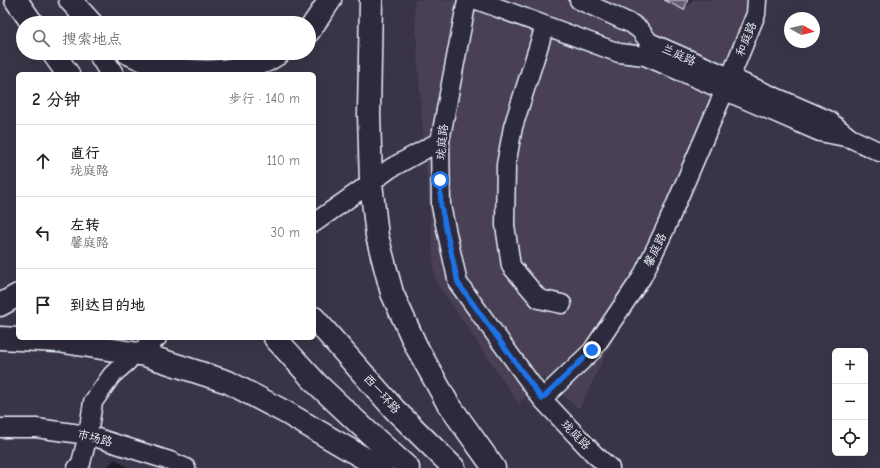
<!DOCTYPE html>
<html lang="zh">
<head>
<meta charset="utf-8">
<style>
  :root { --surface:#fff; --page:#f2f2f2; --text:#222; --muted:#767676; --line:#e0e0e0 }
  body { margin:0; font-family:"Comic Neue","LXGW WenKai TC",sans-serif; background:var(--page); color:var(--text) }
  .controls { position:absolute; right:12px; bottom:12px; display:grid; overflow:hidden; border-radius:6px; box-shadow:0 4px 16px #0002 }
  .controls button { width:36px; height:36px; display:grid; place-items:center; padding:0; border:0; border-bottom:1px solid var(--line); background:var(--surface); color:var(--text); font:20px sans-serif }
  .compass { position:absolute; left:784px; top:12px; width:36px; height:36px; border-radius:50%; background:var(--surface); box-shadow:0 4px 16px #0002; rotate:98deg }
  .stop { position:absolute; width:12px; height:12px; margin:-9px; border:3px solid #1a73e8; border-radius:50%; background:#fff }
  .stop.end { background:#1a73e8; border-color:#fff; box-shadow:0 1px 4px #0008 }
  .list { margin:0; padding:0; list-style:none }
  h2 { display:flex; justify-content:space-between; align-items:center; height:52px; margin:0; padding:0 16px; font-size:17px }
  h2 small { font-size:13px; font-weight:400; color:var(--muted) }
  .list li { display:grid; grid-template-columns:26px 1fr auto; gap:12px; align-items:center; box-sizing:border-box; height:72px; padding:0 16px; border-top:1px solid var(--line) }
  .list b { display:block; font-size:15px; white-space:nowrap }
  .list p { margin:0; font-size:13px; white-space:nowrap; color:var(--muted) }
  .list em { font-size:13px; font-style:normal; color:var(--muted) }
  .icon { flex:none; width:22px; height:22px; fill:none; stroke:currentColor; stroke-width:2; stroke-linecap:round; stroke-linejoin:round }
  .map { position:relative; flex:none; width:880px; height:468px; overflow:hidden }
  .search { position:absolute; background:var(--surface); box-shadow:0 4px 16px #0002; left:16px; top:16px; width:300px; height:44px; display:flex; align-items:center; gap:10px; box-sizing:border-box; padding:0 14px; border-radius:22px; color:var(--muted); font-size:15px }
  .panel { position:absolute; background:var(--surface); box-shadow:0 4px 16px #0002; left:16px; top:72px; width:300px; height:268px; border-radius:6px }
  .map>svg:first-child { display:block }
</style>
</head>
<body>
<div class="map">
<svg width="880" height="468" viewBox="0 0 880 468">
  <rect width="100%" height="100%" fill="#3a3448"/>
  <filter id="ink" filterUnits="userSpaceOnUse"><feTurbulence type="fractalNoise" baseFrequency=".025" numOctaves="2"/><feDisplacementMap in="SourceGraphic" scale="8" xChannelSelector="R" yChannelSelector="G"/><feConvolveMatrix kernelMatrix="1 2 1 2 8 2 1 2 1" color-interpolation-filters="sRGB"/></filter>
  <g filter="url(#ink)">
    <path fill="#483f56" d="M414,0h353l-2,9 -126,279 -60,121 -37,-32 -23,27 -84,-124 -14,-174z"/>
    <path fill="#0007" d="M666,0h27l-9,9z
      M115,459l14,9h-23z"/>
    <path fill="#675a76" stroke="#e8f1f8" d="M664,0h24l-4,10z"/>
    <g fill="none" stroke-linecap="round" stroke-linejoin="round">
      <defs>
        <path id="minor" d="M467,0l-27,141 1,65 17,77 84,116 52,55 16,14
          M477,0l142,53 26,3 175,76 30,6
          M579,0l53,24 8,6 9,12 179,78 22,18 30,14
          M545,26l-32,101 -7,38 -1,60 6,41 28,33 23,5
          M380,176l11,-8 49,-27
          M314,223l48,-34
          M146,346l11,-8
          M542,399l50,-48 50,-74 24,-50 64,-149 26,-64 1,-14
          M0,428h36l52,7 82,26 16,7
          M77,468l4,-5 7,-28 5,-33 19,-27 16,-14"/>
        <path id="highway" d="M16,0l16,23
          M70,0l21,23
          M371,0l-2,114 2,69 6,53 15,57 24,53 31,56 47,66
          M309,31l21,-31
          M53,53l15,21
          M99,53l13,21
          M128,53c9,4 19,9 28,12 34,9 74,9 107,-3 6,-2 11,-6 16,-9
          M0,305l18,-10
          M314,318l81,92 59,58
          M0,338l58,3 87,14 83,27 57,30 96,56
          M275,338l42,46 52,49 39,35"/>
      </defs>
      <use href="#minor" stroke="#e8f1f8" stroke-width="21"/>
      <use href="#highway" stroke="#e8f1f8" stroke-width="25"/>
      <use href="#minor" stroke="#2f2a3d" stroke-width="18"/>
      <use href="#highway" stroke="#2f2a3d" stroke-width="22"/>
    </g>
  </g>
  <g fill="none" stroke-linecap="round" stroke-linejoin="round" filter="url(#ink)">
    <path stroke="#1a73e8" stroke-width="5" d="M440,180l1,26 17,77 84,116 50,-49"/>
  </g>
  <g text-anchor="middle" stroke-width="4" stroke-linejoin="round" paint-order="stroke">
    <g font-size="12" fill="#e8f1f8" stroke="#2f2a3d">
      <text transform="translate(746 39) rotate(-68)" y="4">和庭路</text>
      <text transform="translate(679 55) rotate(24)" y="4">兰庭路</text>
      <text transform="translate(442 142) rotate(-85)" y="4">珑庭路</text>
      <text transform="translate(655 250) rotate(-64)" y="4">馨庭路</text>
      <text transform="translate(382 394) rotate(48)" y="4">西一环路</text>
      <text transform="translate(576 435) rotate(46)" y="4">珑庭路</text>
      <text transform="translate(95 438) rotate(14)" y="4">市场路</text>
    </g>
  </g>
</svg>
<div class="controls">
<button>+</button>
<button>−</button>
<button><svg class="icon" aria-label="locate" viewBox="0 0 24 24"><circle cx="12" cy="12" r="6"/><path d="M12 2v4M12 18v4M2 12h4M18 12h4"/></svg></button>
</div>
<svg class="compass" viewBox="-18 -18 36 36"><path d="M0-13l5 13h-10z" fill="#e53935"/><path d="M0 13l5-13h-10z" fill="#767676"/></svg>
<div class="stop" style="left:440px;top:180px"></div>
<div class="stop end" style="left:592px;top:350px"></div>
<div class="search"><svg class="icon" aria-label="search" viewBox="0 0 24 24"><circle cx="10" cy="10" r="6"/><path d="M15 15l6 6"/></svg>搜索地点</div>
<section class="panel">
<h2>2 分钟<small>步行 · 140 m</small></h2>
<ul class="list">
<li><svg class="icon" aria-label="ahead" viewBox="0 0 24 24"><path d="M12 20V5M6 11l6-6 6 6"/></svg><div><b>直行</b><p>珑庭路</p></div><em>110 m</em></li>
<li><svg class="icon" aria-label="left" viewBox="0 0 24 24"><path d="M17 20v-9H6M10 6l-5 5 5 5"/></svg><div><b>左转</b><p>馨庭路</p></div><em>30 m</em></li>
<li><svg class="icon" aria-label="arrive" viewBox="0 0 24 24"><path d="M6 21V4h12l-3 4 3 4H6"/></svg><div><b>到达目的地</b></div></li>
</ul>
</section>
</div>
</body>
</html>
